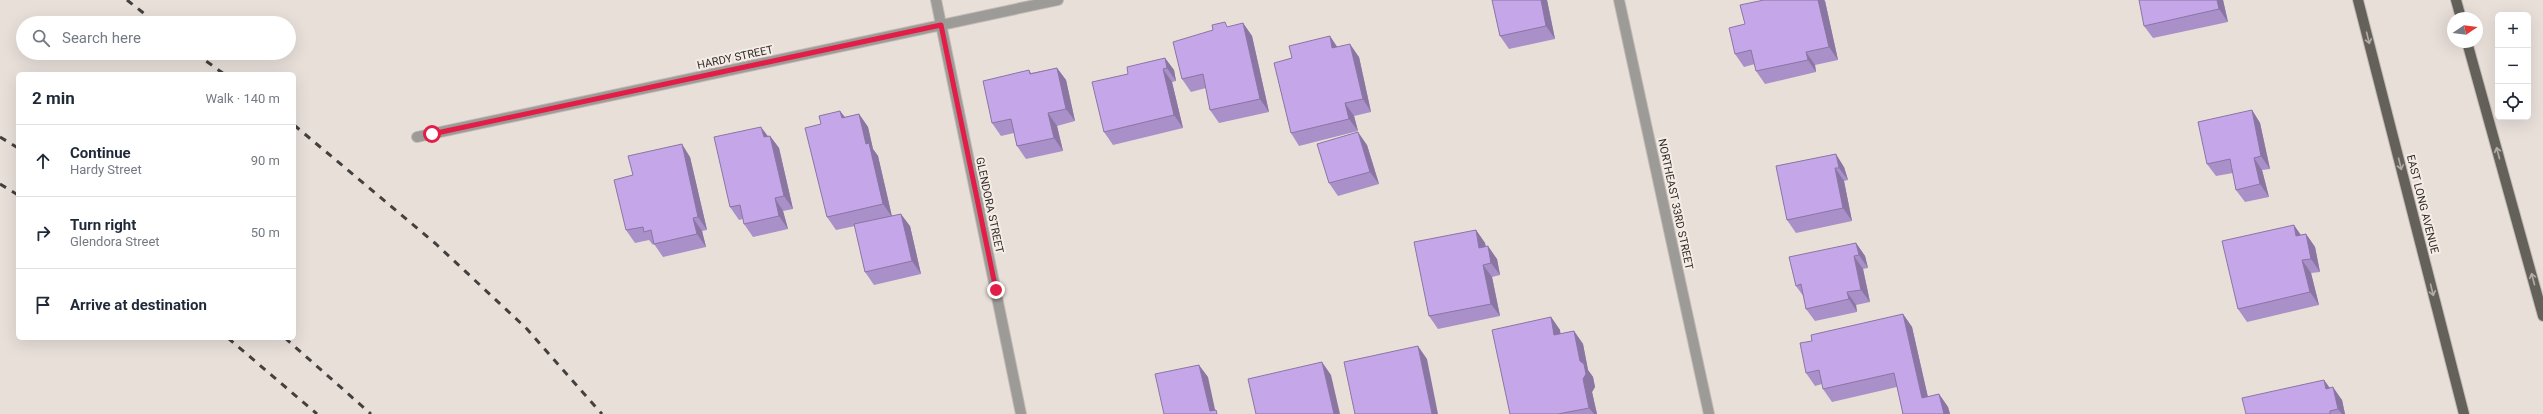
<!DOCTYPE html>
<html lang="en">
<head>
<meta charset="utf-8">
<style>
  :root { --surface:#fff; --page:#f6f6f7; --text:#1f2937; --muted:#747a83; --line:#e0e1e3 }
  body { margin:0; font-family:Roboto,sans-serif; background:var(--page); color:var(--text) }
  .controls { position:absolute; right:12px; top:12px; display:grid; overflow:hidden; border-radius:6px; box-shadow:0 4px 16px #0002 }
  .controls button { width:36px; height:36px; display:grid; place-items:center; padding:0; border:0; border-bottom:1px solid var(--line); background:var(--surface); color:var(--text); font:20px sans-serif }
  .compass { position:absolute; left:2447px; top:12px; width:36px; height:36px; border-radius:50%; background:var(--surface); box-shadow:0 4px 16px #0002; rotate:77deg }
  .stop { position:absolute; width:12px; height:12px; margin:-9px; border:3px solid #e11d48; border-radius:50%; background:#fff }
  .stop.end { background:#e11d48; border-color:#fff; box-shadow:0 1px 4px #0008 }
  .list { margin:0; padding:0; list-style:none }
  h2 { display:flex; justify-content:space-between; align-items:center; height:52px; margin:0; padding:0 16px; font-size:17px }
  h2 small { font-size:13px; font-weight:400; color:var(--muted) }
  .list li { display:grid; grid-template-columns:26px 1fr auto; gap:12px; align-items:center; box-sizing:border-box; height:72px; padding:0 16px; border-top:1px solid var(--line) }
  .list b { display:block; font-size:15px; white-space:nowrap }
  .list p { margin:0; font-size:13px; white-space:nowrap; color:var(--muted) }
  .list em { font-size:13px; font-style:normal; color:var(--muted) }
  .icon { flex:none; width:22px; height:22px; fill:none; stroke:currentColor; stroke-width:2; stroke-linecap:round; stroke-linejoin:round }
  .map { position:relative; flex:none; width:2543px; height:414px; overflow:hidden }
  .search { position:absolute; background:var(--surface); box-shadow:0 4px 16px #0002; left:16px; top:16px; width:280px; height:44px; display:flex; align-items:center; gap:10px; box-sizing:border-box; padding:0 14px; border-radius:22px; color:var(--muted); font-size:15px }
  .panel { position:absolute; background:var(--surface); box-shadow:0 4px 16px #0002; left:16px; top:72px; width:280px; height:268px; border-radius:6px }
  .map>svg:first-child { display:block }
</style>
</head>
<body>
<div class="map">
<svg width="2543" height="414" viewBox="0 0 2543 414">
  <rect width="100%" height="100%" fill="#e8dfd9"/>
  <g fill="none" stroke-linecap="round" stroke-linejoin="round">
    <defs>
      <path id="minor" d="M936,0l85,414
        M1619,0l90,414
        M417,137l641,-137"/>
      <path id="major" d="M2358,0l106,414
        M2456,0l5,18
        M2467,42l76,274"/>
    </defs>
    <use href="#minor" stroke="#c3bbb6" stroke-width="12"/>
    <use href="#major" stroke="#c3bbb6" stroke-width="12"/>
    <use href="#minor" stroke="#9d9b97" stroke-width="10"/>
    <use href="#major" stroke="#64615b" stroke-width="10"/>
    <path stroke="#44403d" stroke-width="3" stroke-dasharray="7 7" stroke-linecap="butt" d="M127,0l29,23
      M195,53l29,21
      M294,125l142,119 91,85 75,85
      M0,137l18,11
      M0,184l18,11
      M228,338l89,76
      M285,338l86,76"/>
  </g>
  <path fill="#a990c8" d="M1492,0h55l8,39 -46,10 -9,-13z
    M1764,0h60l1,1 13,59 -23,5 1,7 -51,12 -9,-13 -1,-7 -11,3 -9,-13 10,-30z
    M2223,0l5,22 -75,16 -9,-12z
    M1243,23l9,13 17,76 -50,11 -9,-13 -4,-22 -15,4 -9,-13 47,-52z
    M1337,47l22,10 12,55 -17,4 4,15 -59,15 -8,-13z
    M1165,58l9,12 2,11 -4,1 11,46 -70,17 -9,-13 24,-58z
    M1057,68l9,12 9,41 -18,5 6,25 -37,8 -9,-13 -3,-13 -13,3 -9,-13 37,-53 2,3z
    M2252,110l8,13 10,46 -8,1 7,27 -24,5 -9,-12 -3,-17 -17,3 -9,-12z
    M840,111l5,6 14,-3 9,13 5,22 5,7 14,60 18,10 11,48 -47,11 -9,-13 -10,-46 -19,4 -9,-13 -6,-93z
    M768,136h2l9,12 14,61 -10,2 5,18 -35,8 -9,-13 -1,-5 -4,1 -9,-13z
    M1367,145l12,39 -41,12 -9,-13z
    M690,157l17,73 -5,1 4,16 -43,10 -9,-13 -1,1 -4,-5 -14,3 -9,-13 7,-55z
    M1776,166l68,1 4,13 -4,1 8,40 -56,12 -9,-13z
    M1476,230l9,13 1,4 11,12 3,16 -8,2 8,39 -62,13 -9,-13z
    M2306,234l9,13 5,25 -9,1 8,32 -72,17 -9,-13 63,-74z
    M1856,243l9,13 3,12 -5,1 7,33 -14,3 1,7 -42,9 -9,-12 -2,-12 -8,-11z
    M1903,314l9,13 16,70 11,-3 9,13 2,7h-47l-6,-27 -65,15 -9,-13 -1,-5 -7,2 -9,-13 6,-32z
    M1551,317l9,13v4l14,-3 9,13 5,26 5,7 2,10 -3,5 5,22h-87z
    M2324,380l6,8 12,12 3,14h-99z"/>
  <path fill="#8a75a3" d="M1541,0h6l8,39 -9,-13z
    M1818,0h6l1,1 13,59 -9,-13z
    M2217,0h6l5,22 -9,-13z
    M1243,23l9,13 17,76 -9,-13z
    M1330,36l8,12h-6z
    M1350,44l9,13 12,55 -8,-13z
    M1806,52l9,13 1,7 -8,-12z
    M1165,58l9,12 2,11 -9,-13z
    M1057,68l9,12 9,41 -9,-12z
    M1163,69l9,13 11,46 -9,-13z
    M1345,103l9,13 4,15 -9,-12z
    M2252,110l8,13 10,46 -9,-13z
    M840,111l9,12 -7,-5z
    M1048,113l9,13 6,25 -9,-13z
    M859,114l9,13 5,22 5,7 14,61 -9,-13 -17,-60z
    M761,127l9,12 -6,-2z
    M1358,132l9,13 12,39 -9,-12z
    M770,136l9,12 14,61 -9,-13z
    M682,144l8,13 17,73 -9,-13z
    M1836,154l8,13 4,13 -9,-12z
    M2254,158l8,12 7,27 -9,-13z
    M1835,168l9,13 8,40 -9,-13z
    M775,198l8,13 5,18 -9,-13z
    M901,214l9,12 11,48 -9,-13z
    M693,218l9,13 4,16 -9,-13z
    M2294,225l9,13 -7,-2z
    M1476,230l9,13 3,17 -9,-12z
    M2306,234l9,13 5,25 -9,-13z
    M1856,243l9,13 3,12 -9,-13z
    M1488,246l9,13 3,16 -9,-12z
    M1854,256l9,13 7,33 -9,-12z
    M2302,260l9,13 8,32 -9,-13z
    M1483,265l9,12 8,39 -9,-12z
    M1847,292l9,13 1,7 -8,-13z
    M1903,314l9,13 19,84 -9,-13z
    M1551,317l9,13 3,18 -9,-13z
    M1574,331l9,13 5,26 5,7 2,10 -3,5 5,22h-3l-5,-6z
    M1418,346l9,13 11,55h-6z
    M1322,362l9,13 9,39h-6z
    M1199,365l9,12 8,37 -6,-3z
    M2324,380l9,13 -7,-4z
    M2333,387l9,13 3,14h-3l-4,-5z
    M1939,394l9,13 2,7h-6z"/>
  <path fill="#c5a7e9" stroke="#8a75a3" d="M1492,0h49l5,26 -46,10z
    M1764,0h54l11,47 -23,5 2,8 -52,11 -5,-21 -16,4 -6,-26 16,-4 -5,-19z
    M2139,0h78l2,9 -75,17z
    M1225,22l2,5 16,-4 17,76 -50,11 -7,-36 -21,5 -9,-37 40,-12 -1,-5z
    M1330,36l2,12 18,-4 13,55 -18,4 4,16 -58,14 -17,-70 18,-5 -3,-12z
    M1165,58l2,10 -4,1 11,46 -70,17 -12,-50 36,-8 -1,-7z
    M1057,68l9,41 -18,4 6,25 -37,8 -6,-27 -19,4 -9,-42 46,-11 1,4z
    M2252,110l9,46 -7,2 6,26 -24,6 -6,-31 -23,5 -9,-42z
    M840,111l2,7 17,-4 7,30 3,-1 14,61 -56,13 -22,-89 16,-4 -2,-8z
    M761,127l3,10 6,-1 14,60 -9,2 4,18 -35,8 -4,-19 -10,2 -16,-70z
    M1358,132l12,40 -41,11 -12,-39z
    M682,144l16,73 -5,1 4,16 -43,10 -3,-14 -7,2 -1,-5 -17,3 -12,-50 19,-5 -5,-19z
    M1836,154l3,14h-4l8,40 -56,12 -11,-54z
    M901,214l11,47 -47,11 -11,-48z
    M2294,225l2,11 10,-2 5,25 -9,1 8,32 -72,17 -16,-68z
    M1476,230l3,18 9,-2 3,17 -8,2 8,39 -62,12 -15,-74z
    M1856,243l3,12 -5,1 7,34 -14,2 2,7 -43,10 -5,-25 -5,2 -7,-29z
    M1903,314l19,84 17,-4 5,20h-41l-9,-41 -71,16 -4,-19 -13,3 -6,-30 12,-2 -1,-6z
    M1551,317l3,18 20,-4 6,30 4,3 2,10 -3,5 6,29 -31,6h-48l-18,-84z
    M1418,346l14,68h-77l-11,-52z
    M1322,362l12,52h-78l-8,-35z
    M1199,365l11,46 6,-1 1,4h-53l-9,-40z
    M2324,380l2,9 7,-2 5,22 -8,2v3h-84l-4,-16z"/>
  <defs><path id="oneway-shaft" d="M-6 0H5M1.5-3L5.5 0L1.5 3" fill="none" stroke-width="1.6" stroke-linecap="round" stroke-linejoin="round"/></defs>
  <g stroke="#b4ada7">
    <use href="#oneway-shaft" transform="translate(2368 38) rotate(76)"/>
    <use href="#oneway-shaft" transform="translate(2498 153) rotate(-105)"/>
    <use href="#oneway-shaft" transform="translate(2400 164) rotate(76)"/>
    <use href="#oneway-shaft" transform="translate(2533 279) rotate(-105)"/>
    <use href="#oneway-shaft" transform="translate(2432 290) rotate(76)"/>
  </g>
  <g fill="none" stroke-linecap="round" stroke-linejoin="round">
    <path stroke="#e11d48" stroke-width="5" d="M432,134l509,-109 55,265"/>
  </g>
  <g text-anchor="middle" stroke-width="4" stroke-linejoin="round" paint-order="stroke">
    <g font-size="11" fill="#2f2b29" stroke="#f5ece6">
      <text transform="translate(735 57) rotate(-12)" y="4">HARDY STREET</text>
      <text transform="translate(1676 204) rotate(78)" y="4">NORTHEAST 33RD STREET</text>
      <text transform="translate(2423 204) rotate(76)" y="4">EAST LONG AVENUE</text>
      <text transform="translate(990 205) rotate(78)" y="4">GLENDORA STREET</text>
    </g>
  </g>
</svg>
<div class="controls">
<button>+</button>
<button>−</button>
<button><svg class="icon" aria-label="locate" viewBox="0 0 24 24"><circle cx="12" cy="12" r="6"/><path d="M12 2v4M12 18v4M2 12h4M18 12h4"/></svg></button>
</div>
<svg class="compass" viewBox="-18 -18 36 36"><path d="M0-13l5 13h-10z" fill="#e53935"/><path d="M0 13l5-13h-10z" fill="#747a83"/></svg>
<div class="stop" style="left:432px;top:134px"></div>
<div class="stop end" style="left:996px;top:290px"></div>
<div class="search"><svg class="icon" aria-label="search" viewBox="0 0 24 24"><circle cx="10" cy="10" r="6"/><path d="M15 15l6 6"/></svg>Search here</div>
<section class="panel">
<h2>2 min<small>Walk · 140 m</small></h2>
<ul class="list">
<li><svg class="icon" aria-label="ahead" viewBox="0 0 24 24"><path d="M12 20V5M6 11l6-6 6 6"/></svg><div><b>Continue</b><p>Hardy Street</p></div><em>90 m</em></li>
<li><svg class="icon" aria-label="right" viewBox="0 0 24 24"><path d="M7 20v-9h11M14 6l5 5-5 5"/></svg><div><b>Turn right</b><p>Glendora Street</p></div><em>50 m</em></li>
<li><svg class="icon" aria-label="arrive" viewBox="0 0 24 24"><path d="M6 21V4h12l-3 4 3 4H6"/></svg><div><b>Arrive at destination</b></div></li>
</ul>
</section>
</div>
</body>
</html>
